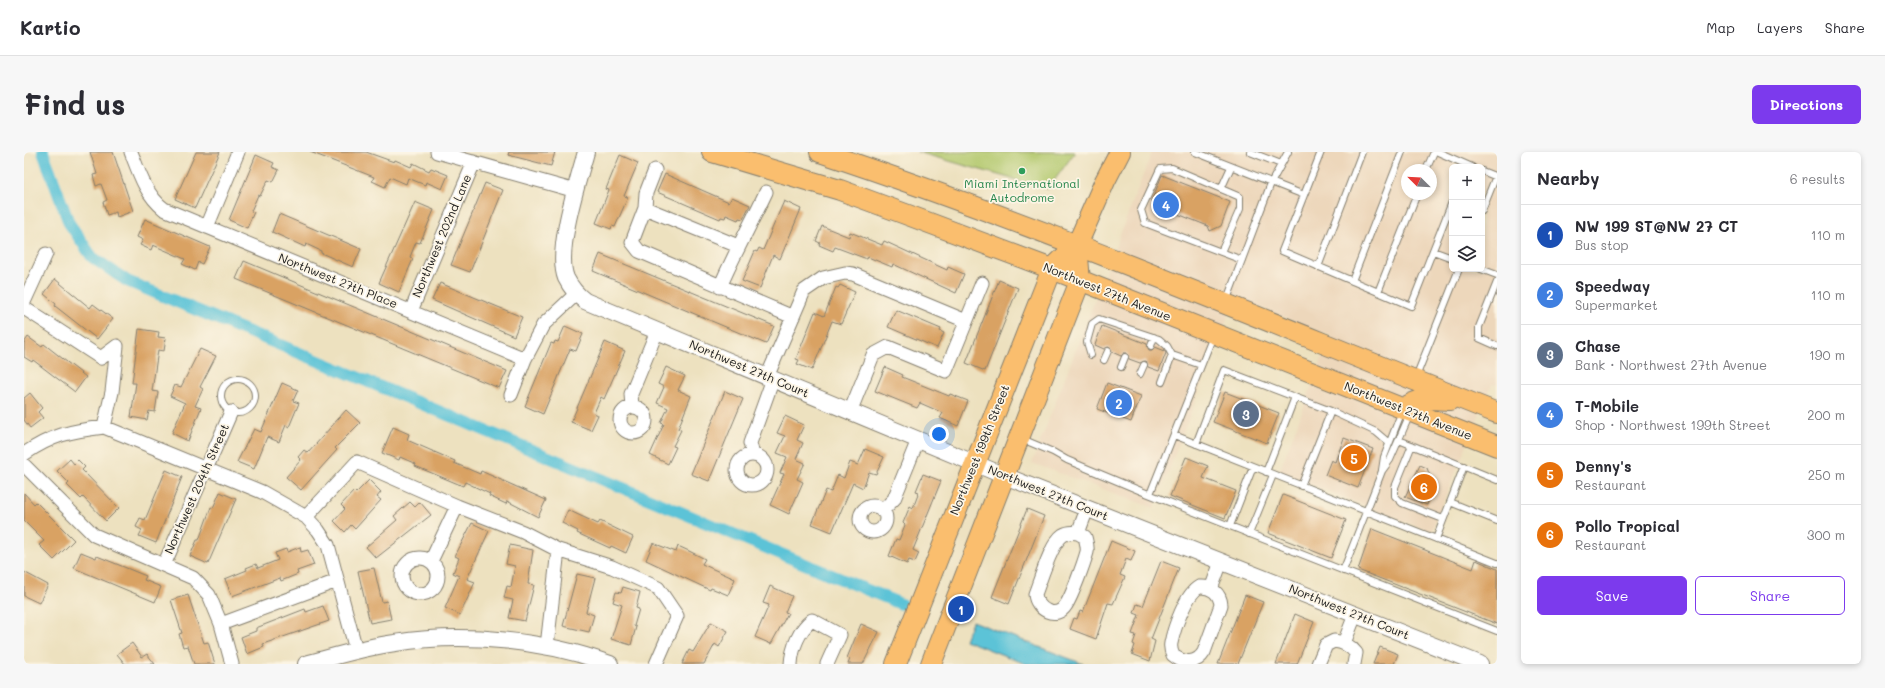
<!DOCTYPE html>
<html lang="en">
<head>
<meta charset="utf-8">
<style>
  :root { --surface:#fff; --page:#f7f7f7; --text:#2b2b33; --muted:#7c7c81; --line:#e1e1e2; --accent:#7c3aed }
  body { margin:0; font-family:Mali,sans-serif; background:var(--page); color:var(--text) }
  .controls { position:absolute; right:12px; top:12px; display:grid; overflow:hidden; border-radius:6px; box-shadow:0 2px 6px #0003 }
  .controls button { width:36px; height:36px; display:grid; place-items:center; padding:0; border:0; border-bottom:1px solid var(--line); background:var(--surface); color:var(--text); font:20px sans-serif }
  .compass { position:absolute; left:1377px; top:12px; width:36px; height:36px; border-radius:50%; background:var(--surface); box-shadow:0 2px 6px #0003; rotate:294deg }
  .you { position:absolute; left:915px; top:282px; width:14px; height:14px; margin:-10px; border:3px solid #fff; border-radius:50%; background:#1a73e8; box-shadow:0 0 0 6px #1a73e833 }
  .badge { display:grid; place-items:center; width:26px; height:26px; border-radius:50%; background:var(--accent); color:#fff; font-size:13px; font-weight:700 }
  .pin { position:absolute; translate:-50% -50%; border:2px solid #fff; box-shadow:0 1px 4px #0006 }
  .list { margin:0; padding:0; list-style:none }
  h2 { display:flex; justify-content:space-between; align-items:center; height:52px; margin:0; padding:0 16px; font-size:17px }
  h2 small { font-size:13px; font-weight:400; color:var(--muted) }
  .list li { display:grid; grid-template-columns:26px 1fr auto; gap:12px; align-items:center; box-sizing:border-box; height:60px; padding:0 16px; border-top:1px solid var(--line) }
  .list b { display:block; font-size:15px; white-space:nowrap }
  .list p { margin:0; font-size:13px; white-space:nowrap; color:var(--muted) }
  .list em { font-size:13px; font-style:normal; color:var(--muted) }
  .actions { display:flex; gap:8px; padding:12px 16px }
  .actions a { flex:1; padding:9px 0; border:1px solid var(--accent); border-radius:6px; text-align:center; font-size:14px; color:var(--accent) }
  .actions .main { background:var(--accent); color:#fff }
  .icon { flex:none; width:22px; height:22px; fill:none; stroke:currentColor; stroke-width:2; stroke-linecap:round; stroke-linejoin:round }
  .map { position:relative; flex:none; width:1473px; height:512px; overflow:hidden; border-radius:6px }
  header { display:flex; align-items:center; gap:24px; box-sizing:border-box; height:56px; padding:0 20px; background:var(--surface); border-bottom:1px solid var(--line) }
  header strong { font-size:19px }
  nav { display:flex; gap:22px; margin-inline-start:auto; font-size:14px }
  .intro { display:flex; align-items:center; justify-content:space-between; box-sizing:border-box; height:96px; padding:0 24px }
  h1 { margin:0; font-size:28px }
  .button { padding:10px 18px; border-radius:6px; background:var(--accent); color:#fff; font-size:14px; font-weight:700 }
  main { display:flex; gap:24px; padding:0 24px }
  aside { flex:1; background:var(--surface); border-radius:6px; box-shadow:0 2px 6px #0003 }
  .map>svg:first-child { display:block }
</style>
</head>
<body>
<header>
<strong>Kartio</strong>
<nav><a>Map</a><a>Layers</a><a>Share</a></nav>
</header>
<div class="intro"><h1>Find us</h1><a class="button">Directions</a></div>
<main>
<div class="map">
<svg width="1473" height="512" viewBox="0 0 1473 512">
  <rect width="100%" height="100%" fill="#fcf5e5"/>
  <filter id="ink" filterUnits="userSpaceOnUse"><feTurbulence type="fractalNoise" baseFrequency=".025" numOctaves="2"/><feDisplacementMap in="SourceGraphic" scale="8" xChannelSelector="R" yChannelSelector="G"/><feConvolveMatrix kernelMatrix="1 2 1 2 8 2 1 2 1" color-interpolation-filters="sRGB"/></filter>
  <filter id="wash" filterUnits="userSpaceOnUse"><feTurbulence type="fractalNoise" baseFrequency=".012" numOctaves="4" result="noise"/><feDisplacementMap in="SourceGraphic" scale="16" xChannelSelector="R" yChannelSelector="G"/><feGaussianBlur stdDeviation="0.9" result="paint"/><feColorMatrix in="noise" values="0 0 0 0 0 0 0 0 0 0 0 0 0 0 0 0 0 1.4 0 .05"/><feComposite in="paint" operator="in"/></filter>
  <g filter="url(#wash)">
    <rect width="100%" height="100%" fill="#ede1bf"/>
    <path fill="#edd7bb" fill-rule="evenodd" d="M1128,0h345v233l-5,-1 -61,148 -152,-60 52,-136 -96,-38 -81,210 -122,-45zM1428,15h30v102h-30zM1383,18h24v24h-24z"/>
    <path fill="#b1c76b" stroke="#667244" d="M893,0h158l-27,37z"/>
    <path fill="#5bc3d7" stroke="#3c707a" d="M948,469l101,39 10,4h-57l-61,-24z"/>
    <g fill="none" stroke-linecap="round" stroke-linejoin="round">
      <path stroke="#5bc3d7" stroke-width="12" d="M19,0l26,71 23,34 35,24 774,323"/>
    </g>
    <g id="blocks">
      <path fill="#d9a264" d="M66,0h23l20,59 -16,6 -1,-5 -9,3 -4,-13 4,-2 -6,-16 -5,2 -3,-11 4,-1z
        M172,0h24l-25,56 -20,-9z
        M286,0h56l28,10 1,-2 16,7 2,-4 16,8 2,-3 17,7 -6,14 -16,-7 -1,3 -17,-7 -2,6 -16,-7 -5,10 -13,-6 2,-4z
        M485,0h46l-4,14 -43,-11z
        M232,3l18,8 -2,4 7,3 -6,12 -5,-2 -8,16 -2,-1 -7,16 3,1 -7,16 -18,-8z
        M596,3l18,8 -14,33 4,1 -13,30 -3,-1 -1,3 -15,-6 13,-33 -3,-1z
        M641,22l64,28 3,-5 18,8 -7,14 -4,-1 -1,2 -12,-5 -1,3 -4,-1 -1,2 -63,-27z
        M1138,23l68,27 -9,24 -11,5 -2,-5 -48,-19 -5,2 -3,-9z
        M461,31l18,7 -33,82 -19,-7z
        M760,49l17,8 -21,50 -7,-4 -13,33 -18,-7 13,-30 2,1 2,-4 4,2z
        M391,50l19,8 -14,33 -4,-1 -6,15 3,2 -14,33 -20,-9z
        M255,62l82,35 -8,18 -32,-14v-2l-15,-7 -1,3 -33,-15z
        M121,67l65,28 -8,17 -4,-2 -3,8 -13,-6 3,-5 -32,-14 -2,5 -11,-5 3,-5 -6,-3z
        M798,74l27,11 1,-5 32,13 2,-4 63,29 1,-3 16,7 -8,19 -63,-29 -1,3 -24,-10 -1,2 -32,-12 -2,4 -14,-6 1,-2 -4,-2z
        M576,102l174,72 -8,18 -173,-73z
        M220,109l263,110 -8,17 -263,-109z
        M31,127l35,29 3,-4 20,15 -16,20 -42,-33 1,-2 -12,-10z
        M975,128l19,8 -33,83 -19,-8z
        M416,131l82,34 -8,19 -82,-36z
        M816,133l15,7 -14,32 -9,-3 -20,49 -15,-6 2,-4 -3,-1 19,-47 9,4 12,-29 2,1z
        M872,158l45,19 -1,2 4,2 -7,15 -49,-21z
        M541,174l18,8 -7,17 -6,-2 -27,65 -18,-8 26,-63 3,1 1,-3 3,1z
        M1078,174l45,18 2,6h3l3,-3 10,4 1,2 -7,18 -11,-4 -3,-6 -5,2 -11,-4 -2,-6h-3l-3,3 -9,-4 -3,-5 -5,2 -9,-4z
        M115,177l20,3 -1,5 8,1 -2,13 -6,-1 -6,41 6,1 -3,20 -6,-1 -2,9 -16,-3 5,-34h-4z
        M4,185l14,10 2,-3 42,33 -11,15 -42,-32 -1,2 -8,-5v-14z
        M581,190l20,9 -21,48 -3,-2 -7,16 4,2 -7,15 -20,-8z
        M176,197l16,7 -16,31 3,2 -8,17 6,2 -13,33 -16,-8 13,-30 -15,-7 5,-11 6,2z
        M642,215l19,9 -7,14 13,6 -13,33 3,1 -8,16 3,1 -8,17 -18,-9 14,-31 -3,-1 7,-15 -11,-5 7,-16 -6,-3z
        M861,215l18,8 -1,2 47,19 1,-2 18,7 -10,25 -18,-8 3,-5 -23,-10 -3,5 -42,-17z
        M258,231l16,7 -5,11 6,2 -10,24 -3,-2 -7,17 -12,-5 -13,32 -17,-7 17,-33 7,3z
        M1083,231l34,13 -10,26 -34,-13z
        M701,239l18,8 -34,82 -18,-7z
        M1201,240l54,21 -12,30 -54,-21z
        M6,241l12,15 -4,4 5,6 -13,10 -6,-8v-22z
        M322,258l14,13 -25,25 2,2 -36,40 -15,-13 15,-17 -3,-3 6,-7 4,3z
        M761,264l19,9 -7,15 6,3 -7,16 9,4 -8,16 6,3 -14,32 -19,-9 14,-31 -4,-1 7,-16 -10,-4 8,-17 -8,-3z
        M369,275l16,7 -2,6 48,21 -1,2 26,11 1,-3 65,29 -8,17 -31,-16 -1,3 -17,-8 1,-2 -25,-12 -2,4 -48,-20 1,-2 -16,-7 -1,3 -17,-7z
        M1320,286l29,11 -15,39 -33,-13 6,-15 4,2z
        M841,297l19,8 -8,17 -7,-2 -6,16 -10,-5 -21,49 -20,-8 14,-34 5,2 7,-17 6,3 6,-16 8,3z
        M1162,305l22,9 -5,12 33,13 -11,27 -55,-22z
        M46,307l4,5 4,-4 7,7 -3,3 37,38 -13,13 -23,-24 -2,2 -14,-14 2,-2 -12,-12z
        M1396,313l7,3 7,19 -7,18 -22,-8z
        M142,318l16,7 -26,66 -17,-7 3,-6 -6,-3 4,-9 5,2z
        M899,322l18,7 -28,69 6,3 -4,9 -6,-2 -2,4 -18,-8 7,-17 3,1 6,-15 -2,-2 7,-17 3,2 6,-16 -3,-1z
        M345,328l12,12 -4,5 4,3 -26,29 -4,-4 -6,7 -11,-11 11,-12 -4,-4 13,-14 2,2z
        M196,340l16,7 -28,65 -18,-8 7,-16h2l12,-33 2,1z
        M0,341l10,11 2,-2 38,38 -20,20 -15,-15 5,-4 -20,-20z
        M1259,343l63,25 -15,38 -63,-25z
        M386,350l5,5 5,-5 11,13 -55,43 -10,-11 31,-27 -3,-4z
        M1003,357l17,7 -35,88 -17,-7z
        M544,358l30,14 2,-3 33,16 -7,16 -15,-7 -1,2 -33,-15 1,-2 -16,-8z
        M448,371l17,8 -22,48 8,3 -15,33 -15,-7 14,-32 -6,-3 6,-15 -4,-2z
        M1348,377l101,40 3,-9 21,9v55l-139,-54z
        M1087,389l24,10 -4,10 -5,-2 -6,16 5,2 -12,27 -5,-1 -12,36 -26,-10 4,-11 3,1 3,-8 3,1z
        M629,391l23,9 2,-6 11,5 16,8 -3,5 33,15 -7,16 -17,-7 -1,2 -64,-30z
        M486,393l23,5 -5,34 6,1 -9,36 -16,-3 4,-18 -9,-2 3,-12 4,1 4,-21 -9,-2z
        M276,395l1,5 7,-2 6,15 -17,6 1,3 -17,7 -1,-3 -48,18 -7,-17 22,-9 -1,-2 10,-4 2,4 20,-8 -3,-7 11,-4 1,3z
        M57,400l15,6 1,-2 49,20 -2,4 17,7 -6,15 -81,-34z
        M1137,409l18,7 -28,71 4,2 -5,20 -18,-7 3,-9 -2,-1 3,-9 -4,-1 7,-19 -5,-2 3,-9 6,2z
        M350,416l8,34 5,-1 4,18 -21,4 -12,-52z
        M0,420l24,13 -9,18 -15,-7z
        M553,422l18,4 -9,34 8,3 -5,17 -26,-6z
        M746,434l22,10 -7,16 3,1 -17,31 -16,-7 14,-32 -6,-2z
        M599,435l17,5 -4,16 3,1 -5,17 2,1 -5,18 -20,-6 11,-34 -9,-3 3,-10 5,1z
        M164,443l16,48 4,-1 7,22h-21l-6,-18 -5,1 -4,-13 3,-1 -11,-33z
        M1221,443l18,7 -25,62h-20z
        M299,454l6,15 -66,23 1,3 -17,7 -6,-17 15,-6v-3l49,-19 1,3z
        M1271,462l19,8 -17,42h-21z
        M687,470l17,9 -9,16 -4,-3 -11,20h-22l7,-14 4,2z
        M837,472l18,8 -16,32h-15l2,-5 -3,-1z
        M108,491l10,14 5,-3 8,10h-30l-8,-10z
        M1356,495l18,7 -4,10h-21z"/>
    </g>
  </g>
  <g filter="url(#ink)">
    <use href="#blocks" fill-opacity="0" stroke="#847e6e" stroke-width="1"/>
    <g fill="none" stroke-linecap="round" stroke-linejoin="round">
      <defs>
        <path id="service" d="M1171,0l109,43
          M1226,0l31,12
          M1297,0l-39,99 129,55 41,-104
          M1414,0l34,15
          M1402,18l8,-18
          M1458,19l15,6
          M1197,37l10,-22
          M1458,59l14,-35
          M1409,99l19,7
          M1197,100l19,-43v-12l-68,-29 -12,1 -19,41 4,13 97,37
          M1294,115l44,-115
          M1457,117l16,6
          M1328,129l50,-129
          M1473,130l-18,45v11l18,8
          M1354,140l39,-98
          M1202,150l45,-119 17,-31
          M1127,194l3,-9
          M1067,203l-4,-13 5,-18 7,-5 60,20 8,7 5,9 29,10
          M1080,208l4,-9
          M1097,215l4,-10
          M1116,222l4,-9
          M1392,225l43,-108
          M197 244a17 17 0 1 1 34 0a17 17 0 1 1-34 0Z
          M1138,230l10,-27
          M1150,283l323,128
          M998,287l31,13 14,8 74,31 356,140
          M1375,288l98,40
          M1172,292l28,-74 107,41 45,21 13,11
          M1388,293l-17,42v9l7,7 41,16
          M1358,318l2,-13 18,-46
          M1242,320l29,-75
          M1277,334l30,-75
          M1126,342l63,-158
          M1426,350l47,19
          M1206,374l23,-59
          M1225,382l24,-59
          M1412,387l28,-73
          M1319,419l39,-100 8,-11 20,-46"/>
        <path id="minor" d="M107,0c8,21 15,43 33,57l361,150
          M413,0l139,39
          M631,18l-9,23 -1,15 -13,34 7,9 154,66
          M621,56l93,38
          M183,75l31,-75
          M696,135c14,-33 31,-63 46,-95
          M0,150l22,-48
          M0,156l77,50 16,-12 -5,46 -8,35
          M387,159l63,-149
          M743,225l37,-86 19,-13 22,-5 8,1 113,47
          M487,243l14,-36 18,-34 33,-31
          M608,255l-1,-13 26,-63
          M596 268a13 13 0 1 1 26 0a13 13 0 1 1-26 0Z
          M826,260l23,-57 15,-8 58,24 36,-88
          M0,302c28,-19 46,-23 80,-27l158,65 44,25 12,13 10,15 28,105
          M713 318a15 15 0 1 1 30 0a15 15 0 1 1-30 0Z
          M729,303l-3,-12 23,-64
          M0,313l70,70 99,43 16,17 12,29 11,40
          M836 367a13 13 0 1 1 26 0a13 13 0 1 1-26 0Z
          M858,359l12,-12 24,-59
          M282,365l51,-55 100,44 66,26 35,18 54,17 46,21 19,28 -21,48
          M1054,381l7,4c1,4 3,10 2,15 -3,11 -15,44 -21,53 -10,16 -30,4 -31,-11 6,-15 16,-51 28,-59 5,-3 9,-3 15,-2l9,-24
          M378 424a18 18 0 1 1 36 0a18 18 0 1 1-36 0Z
          M407,409l26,-55
          M140,413l67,-153
          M1175,435c12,-1 21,6 22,18l-17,47c-7,12 -21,12 -31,3 -2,-4 -3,-7 -2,-12 3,-15 15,-49 28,-56z
          M1187,437l10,-27
          M197,472l116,-43
          M1320,491l11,-28
          M523,494l11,-96
          M767,512c1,-16 8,-34 21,-44l28,15 -13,29
          M1294,512l8,-19 8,-4c9,1 16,4 22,12l-2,11"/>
        <path id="tertiary" d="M562,0c-8,29 -31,99 -20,126 5,10 11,17 19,23l420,175 475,188
          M282,512c30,-8 59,-17 89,-21 69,-11 150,-3 215,21"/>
        <path id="primary" d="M688,0l128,38 68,25 144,54 445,177
          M796,0c229,76 452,172 677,261
          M1379,257c15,-12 29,-10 47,-9
          M872,512l156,-395 25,-24 28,-64 15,-29
          M907,512l149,-383 -3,-36"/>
      </defs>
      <use href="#service" stroke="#847e6e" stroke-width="8"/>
      <use href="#minor" stroke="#847e6e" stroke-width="15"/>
      <use href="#tertiary" stroke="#847e6e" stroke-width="18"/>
      <use href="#primary" stroke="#847e6e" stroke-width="22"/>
      <use href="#service" stroke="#fff" stroke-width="6"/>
      <use href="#minor" stroke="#fff" stroke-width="13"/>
      <use href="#tertiary" stroke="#fff" stroke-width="16"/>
      <use href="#primary" stroke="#fabe6e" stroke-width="20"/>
    </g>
  </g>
  <circle fill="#2e9e5b" stroke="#fcf5e5" stroke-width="1.5" cx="998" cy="19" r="4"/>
  <g text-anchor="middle" stroke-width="3.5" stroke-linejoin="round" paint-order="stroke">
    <g font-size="12" fill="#27864d" stroke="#fcf5e5">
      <text x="998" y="36">Miami International<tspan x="998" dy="14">Autodrome</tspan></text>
    </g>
    <g font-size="12" fill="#1c1c1c" stroke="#fcf5e5">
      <text transform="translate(418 84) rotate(-67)" y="4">Northwest 202nd Lane</text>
      <text transform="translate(314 129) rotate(22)" y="4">Northwest 27th Place</text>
      <text transform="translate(1083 140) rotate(22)" y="4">Northwest 27th Avenue</text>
      <text transform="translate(725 217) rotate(23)" y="4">Northwest 27th Court</text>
      <text transform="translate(1384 259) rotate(22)" y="4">Northwest 27th Avenue</text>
      <text transform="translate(956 298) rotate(-68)" y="4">Northwest 199th Street</text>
      <text transform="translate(173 337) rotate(-66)" y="4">Northwest 204th Street</text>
      <text transform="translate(1024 341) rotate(22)" y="4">Northwest 27th Court</text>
      <text transform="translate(1325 460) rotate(22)" y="4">Northwest 27th Court</text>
    </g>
  </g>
</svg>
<div class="controls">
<button>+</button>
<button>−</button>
<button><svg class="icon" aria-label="layers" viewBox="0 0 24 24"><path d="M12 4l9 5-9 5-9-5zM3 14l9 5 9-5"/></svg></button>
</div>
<svg class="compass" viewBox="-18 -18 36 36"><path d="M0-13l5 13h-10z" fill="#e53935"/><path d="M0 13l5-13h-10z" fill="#7c7c81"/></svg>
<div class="you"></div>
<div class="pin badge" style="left:937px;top:457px;background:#1a4fb4">1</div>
<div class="pin badge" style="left:1095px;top:251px;background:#3f7fe0">2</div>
<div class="pin badge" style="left:1222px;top:262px;background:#5c6f8a">3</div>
<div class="pin badge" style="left:1142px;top:53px;background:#3f7fe0">4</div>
<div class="pin badge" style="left:1330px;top:306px;background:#e8710a">5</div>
<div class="pin badge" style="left:1400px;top:335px;background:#e8710a">6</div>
</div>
<aside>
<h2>Nearby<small>6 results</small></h2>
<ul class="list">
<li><span class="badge" style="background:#1a4fb4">1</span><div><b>NW 199 ST@NW 27 CT</b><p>Bus stop</p></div><em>110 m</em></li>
<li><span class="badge" style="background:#3f7fe0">2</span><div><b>Speedway</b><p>Supermarket</p></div><em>110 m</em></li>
<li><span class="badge" style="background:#5c6f8a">3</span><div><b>Chase</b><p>Bank · Northwest 27th Avenue</p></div><em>190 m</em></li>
<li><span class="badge" style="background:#3f7fe0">4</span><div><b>T-Mobile</b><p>Shop · Northwest 199th Street</p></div><em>200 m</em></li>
<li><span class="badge" style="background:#e8710a">5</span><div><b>Denny's</b><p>Restaurant</p></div><em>250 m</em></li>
<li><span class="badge" style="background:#e8710a">6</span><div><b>Pollo Tropical</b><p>Restaurant</p></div><em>300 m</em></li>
</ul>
<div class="actions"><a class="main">Save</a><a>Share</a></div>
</aside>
</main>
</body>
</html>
